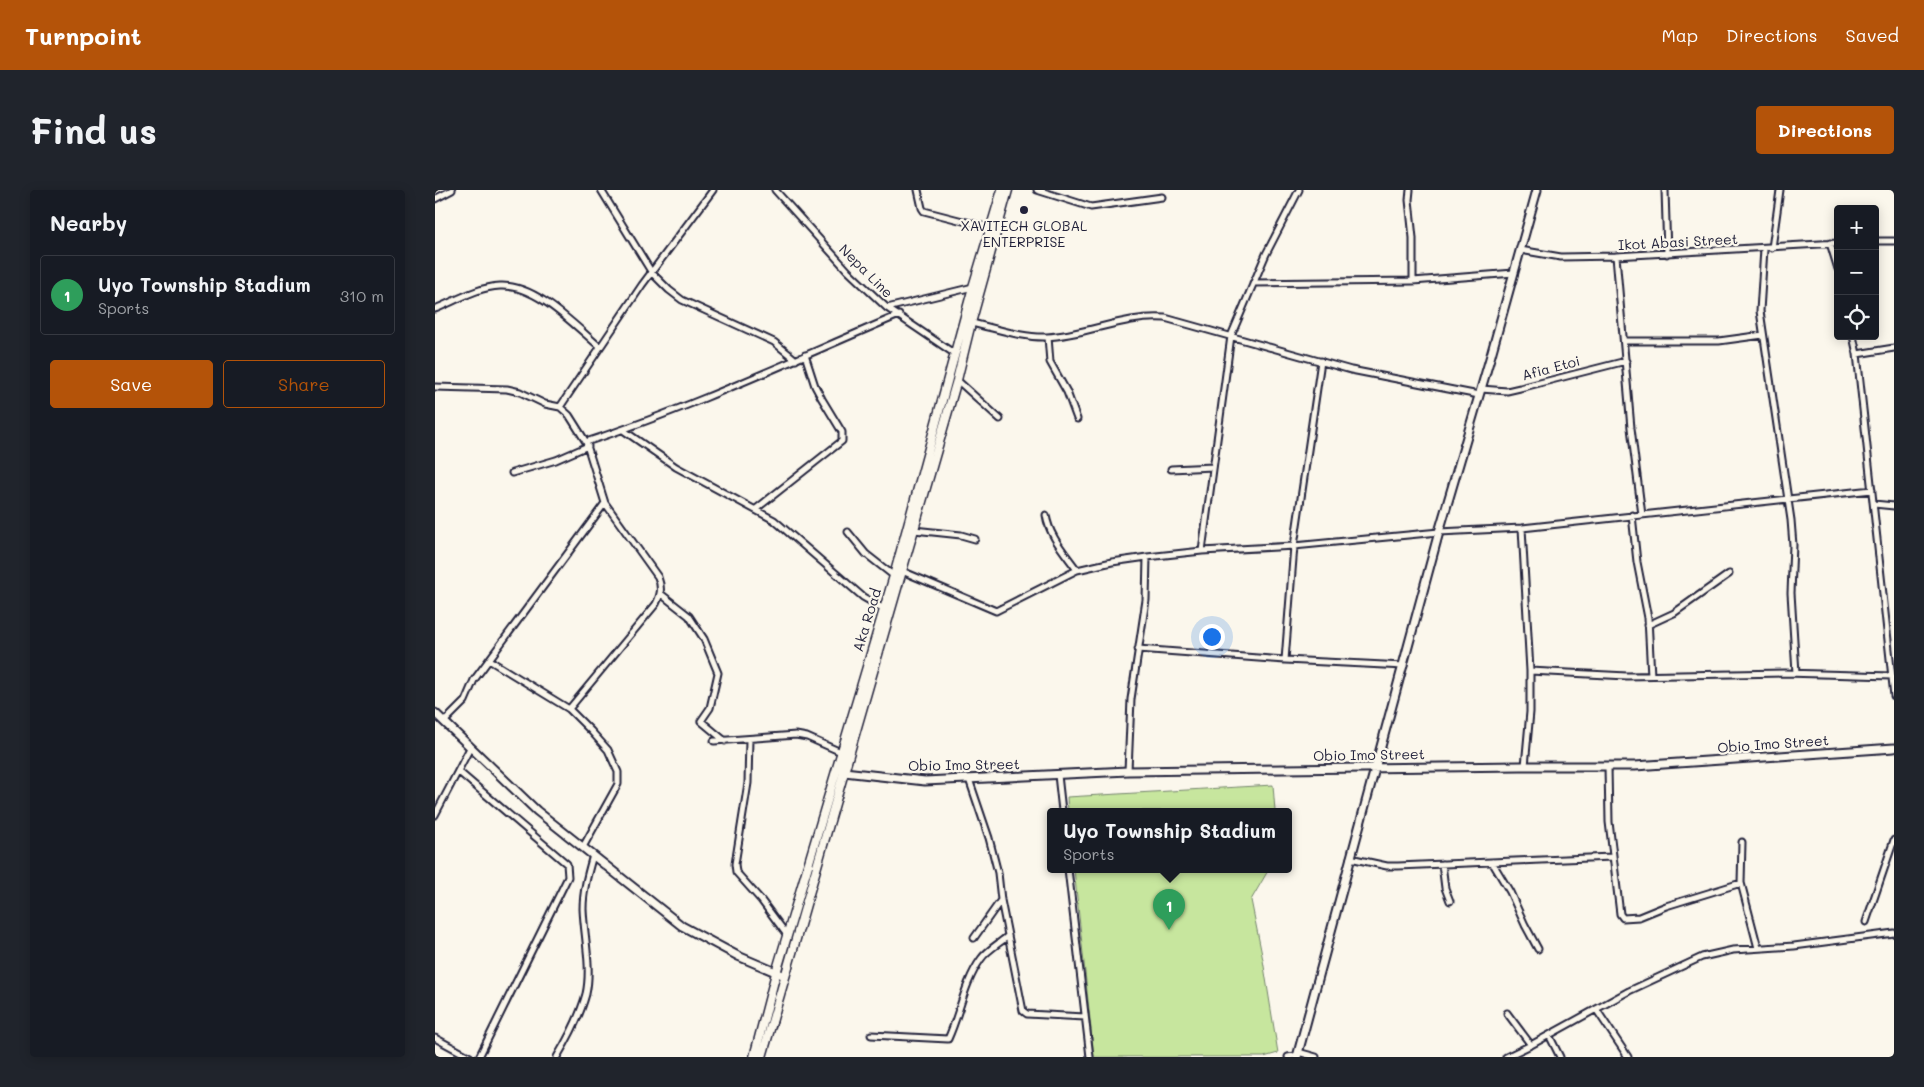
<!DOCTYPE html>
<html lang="en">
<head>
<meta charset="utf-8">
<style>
  :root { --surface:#171b24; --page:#20242c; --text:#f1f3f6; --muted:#9ea1a6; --line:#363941; --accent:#b45309 }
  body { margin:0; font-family:Mali,sans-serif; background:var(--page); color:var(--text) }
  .controls { position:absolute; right:15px; top:15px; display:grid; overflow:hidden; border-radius:5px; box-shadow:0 2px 12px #0003 }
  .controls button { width:45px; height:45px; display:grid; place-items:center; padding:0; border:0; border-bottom:1px solid var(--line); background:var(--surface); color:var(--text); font:25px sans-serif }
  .you { position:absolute; left:776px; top:446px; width:18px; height:18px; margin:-12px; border:4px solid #fff; border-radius:50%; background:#1a73e8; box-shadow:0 0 0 8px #1a73e833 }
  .badge { display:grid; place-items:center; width:32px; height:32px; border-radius:50%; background:var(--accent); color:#fff; font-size:16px; font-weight:700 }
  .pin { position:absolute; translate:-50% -41px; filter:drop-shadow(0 1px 2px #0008) }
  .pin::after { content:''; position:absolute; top:26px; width:18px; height:15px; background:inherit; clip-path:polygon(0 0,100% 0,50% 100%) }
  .popup { position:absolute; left:612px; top:618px; width:245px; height:65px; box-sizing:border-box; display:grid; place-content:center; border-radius:5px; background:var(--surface); filter:drop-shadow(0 1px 4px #0005); font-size:16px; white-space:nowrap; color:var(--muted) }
  .popup b { font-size:19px; color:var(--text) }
  .popup::after { content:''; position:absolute; left:50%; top:100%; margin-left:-10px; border:10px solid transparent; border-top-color:var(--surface) }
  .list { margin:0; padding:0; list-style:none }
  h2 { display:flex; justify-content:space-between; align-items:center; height:65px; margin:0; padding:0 20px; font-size:21px }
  h2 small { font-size:16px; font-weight:400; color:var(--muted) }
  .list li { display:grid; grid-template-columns:32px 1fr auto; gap:15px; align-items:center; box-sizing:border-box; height:80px; margin:0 10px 10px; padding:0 10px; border:1px solid var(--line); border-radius:5px }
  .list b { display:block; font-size:19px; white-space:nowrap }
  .list p { margin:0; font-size:16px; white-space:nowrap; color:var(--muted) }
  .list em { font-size:16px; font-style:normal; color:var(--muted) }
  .actions { display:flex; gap:10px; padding:15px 20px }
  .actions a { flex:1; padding:11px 0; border:1px solid var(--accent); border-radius:5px; text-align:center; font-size:18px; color:var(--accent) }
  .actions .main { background:var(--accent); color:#fff }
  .icon { flex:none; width:28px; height:28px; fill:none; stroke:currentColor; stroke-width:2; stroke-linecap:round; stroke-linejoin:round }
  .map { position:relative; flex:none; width:1459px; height:867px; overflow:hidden; border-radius:5px }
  header { display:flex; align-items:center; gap:30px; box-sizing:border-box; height:70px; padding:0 25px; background:var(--accent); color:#fff }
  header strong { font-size:24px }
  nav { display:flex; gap:28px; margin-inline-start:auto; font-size:18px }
  .intro { display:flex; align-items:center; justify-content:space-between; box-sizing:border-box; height:120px; padding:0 30px }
  h1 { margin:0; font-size:35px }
  .button { padding:12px 22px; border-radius:5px; background:var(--accent); color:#fff; font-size:18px; font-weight:700 }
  main { display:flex; gap:30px; padding:0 30px }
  aside { flex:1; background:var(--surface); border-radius:5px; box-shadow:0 2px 12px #0003 }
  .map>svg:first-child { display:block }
</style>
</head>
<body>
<header>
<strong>Turnpoint</strong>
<nav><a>Map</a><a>Directions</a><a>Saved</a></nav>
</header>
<div class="intro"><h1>Find us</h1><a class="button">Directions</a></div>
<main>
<aside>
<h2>Nearby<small></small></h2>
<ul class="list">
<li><span class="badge" style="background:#2e9e5b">1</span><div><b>Uyo Township Stadium</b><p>Sports</p></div><em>310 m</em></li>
</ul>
<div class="actions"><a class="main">Save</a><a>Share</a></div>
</aside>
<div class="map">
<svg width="1459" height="867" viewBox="0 0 1459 867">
  <rect width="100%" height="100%" fill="#fbf7ec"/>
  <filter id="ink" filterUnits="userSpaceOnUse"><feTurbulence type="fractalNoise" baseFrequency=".02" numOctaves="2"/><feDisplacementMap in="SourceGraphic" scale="10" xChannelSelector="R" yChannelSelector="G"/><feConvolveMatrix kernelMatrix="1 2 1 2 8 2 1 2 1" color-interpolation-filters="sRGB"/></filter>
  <g filter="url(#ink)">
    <path fill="#c7e69e" stroke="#74846c" d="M838,595l2,26h-207l-1,-14z
      M639,679h195l-18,31 12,60 15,93 -14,4h-170z"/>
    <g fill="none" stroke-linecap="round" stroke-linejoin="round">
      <defs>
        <path id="street" d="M166,0l51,83 17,17 13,10 92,42 22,18
          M340,0l73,81 39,37 68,46
          M483,0l4,18 2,3 66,17
          M602,0l54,17 71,-10
          M975,0l-1,10 4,38v43
          M1230,0l2,64
          M0,9l17,-9
          M1440,51h19
          M1395,53l8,26
          M1337,58l8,-58
          M1329,59l-4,62 31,209 2,25 -2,48 5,80
          M1085,60l41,7 55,-1 222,-13
          M1181,66l15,172 11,87
          M818,93l160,-2 101,-8
          M452,118l86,-21
          M0,119c20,-8 43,-22 65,-23 36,-2 74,39 100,61
          M536,133c24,5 51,15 76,14 40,-2 77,-22 118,-19l186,52 128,25
          M1418,146l4,18 37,342
          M613,147l2,25 17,30 10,27
          M1189,151h95l44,-6
          M1422,164l37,-6
          M522,190l43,39
          M0,197l72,2 13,3 25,12 15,3 9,8 17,27c107,-35 209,-83 313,-127
          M1046,199l26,2 13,-3 106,-27
          M125,217l82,-122 71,-95
          M188,240l53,37 98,53 89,77 21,12
          M736,279l42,-2
          M77,283l44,-13 32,-14
          M1439,314l20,2
          M321,319l86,-68v-9l-20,-33 -7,-13 -10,-31
          M611,325c3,21 19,38 31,55
          M1197,325l5,47 11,56 3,58
          M1087,338l8,143v41l-5,54
          M479,340l47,5 14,4
          M413,342l18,22 28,22
          M767,361l29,-215 35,-82 33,-64
          M467,381l94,40 81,-41 35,-8 35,-5 55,-6 92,-5 145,-14 83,-4 350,-38
          M226,404l28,22 15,23 14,34 -8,35 -9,13 24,20
          M1213,435l26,-12 55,-39
          M703,459l147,11 119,6
          M54,470l80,49 22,22 17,19 10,22v12l-35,63
          M850,470l9,-114 27,-185
          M1095,481l97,5 158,-3 107,3
          M134,519l87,-105c5,-10 6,-16 2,-27l-53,-74 -19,-61
          M9,532l21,-21 9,-21 131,-177
          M314,549l-1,44 -13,81 1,8 25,28 26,35
          M279,551l82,-6 11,2 34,15
          M1173,576l1,56 11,92 3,4 16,-1 27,-11 75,-23
          M23,581l109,93 1,13 -89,180
          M693,581l3,-72 15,-99 1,-43
          M623,585l4,36
          M534,589l20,59 9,35 3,27 22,111 4,3 58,3
          M0,625l35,-67
          M1307,652l-1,41 17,65
          M915,668l37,8h11l214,-9
          M1057,672l18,30 15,33 13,24
          M1007,674l3,24 5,13
          M633,679l22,188
          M1431,732l28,-82
          M539,748l27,-38
          M1161,819l32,48
          M1072,823l24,32
          M436,845l77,4c12,-26 16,-56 33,-80 6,-9 19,-16 27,-23
          M1114,845l11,22
          M0,848l35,19
          M122,867c12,-20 23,-41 29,-63 6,-27 -2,-58 -3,-85 0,-19 5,-36 10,-54
          M853,867l10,-2v-3l18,5
          M1071,867l25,-12 98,-54 73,-34 31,-7 61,-4 100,-13"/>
        <path id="secondary" d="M0,523l102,98 145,115 56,30 47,20
          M409,582l81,9 203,-10 392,-5h115l259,-18
          M862,867l142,-525 52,-177 46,-165"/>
        <path id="primary" d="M319,867l22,-84 118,-397 79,-289 29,-97
          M327,867l195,-677 14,-57 37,-133"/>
      </defs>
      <use href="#street" stroke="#22223b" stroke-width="9"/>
      <use href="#secondary" stroke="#22223b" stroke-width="11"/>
      <use href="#primary" stroke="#22223b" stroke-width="11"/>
      <use href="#street" stroke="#fbf7ec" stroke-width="5"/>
      <use href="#secondary" stroke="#fbf7ec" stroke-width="7"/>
      <use href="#primary" stroke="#fbf7ec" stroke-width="8"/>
    </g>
  </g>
  <circle fill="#22223b" stroke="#fbf7ec" stroke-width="2" cx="589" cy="20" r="5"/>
  <g text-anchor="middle" stroke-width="4.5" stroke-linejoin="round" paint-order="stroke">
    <g font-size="14" fill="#22223b" stroke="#fbf7ec">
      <text x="589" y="41">XAVITECH GLOBAL<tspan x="589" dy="16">ENTERPRISE</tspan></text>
    </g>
    <g font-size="14" fill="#22223b" stroke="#fbf7ec">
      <text transform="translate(1243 52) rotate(-3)" y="5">Ikot Abasi Street</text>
      <text transform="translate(431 81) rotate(45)" y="5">Nepa Line</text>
      <text transform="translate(1116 178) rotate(-15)" y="5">Afia Etoi</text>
      <text transform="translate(432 430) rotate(-73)" y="5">Aka Road</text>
      <text transform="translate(1338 554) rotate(-4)" y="5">Obio Imo Street</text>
      <text transform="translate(934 565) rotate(-1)" y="5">Obio Imo Street</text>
      <text transform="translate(529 575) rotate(-1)" y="5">Obio Imo Street</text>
    </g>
  </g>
</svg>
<div class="controls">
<button>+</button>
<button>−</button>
<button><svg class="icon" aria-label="locate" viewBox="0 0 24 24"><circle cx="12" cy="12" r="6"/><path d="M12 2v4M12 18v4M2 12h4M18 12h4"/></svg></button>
</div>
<div class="you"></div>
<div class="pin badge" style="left:734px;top:740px;background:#2e9e5b">1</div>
<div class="popup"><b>Uyo Township Stadium</b>Sports</div>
</div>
</main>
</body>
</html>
